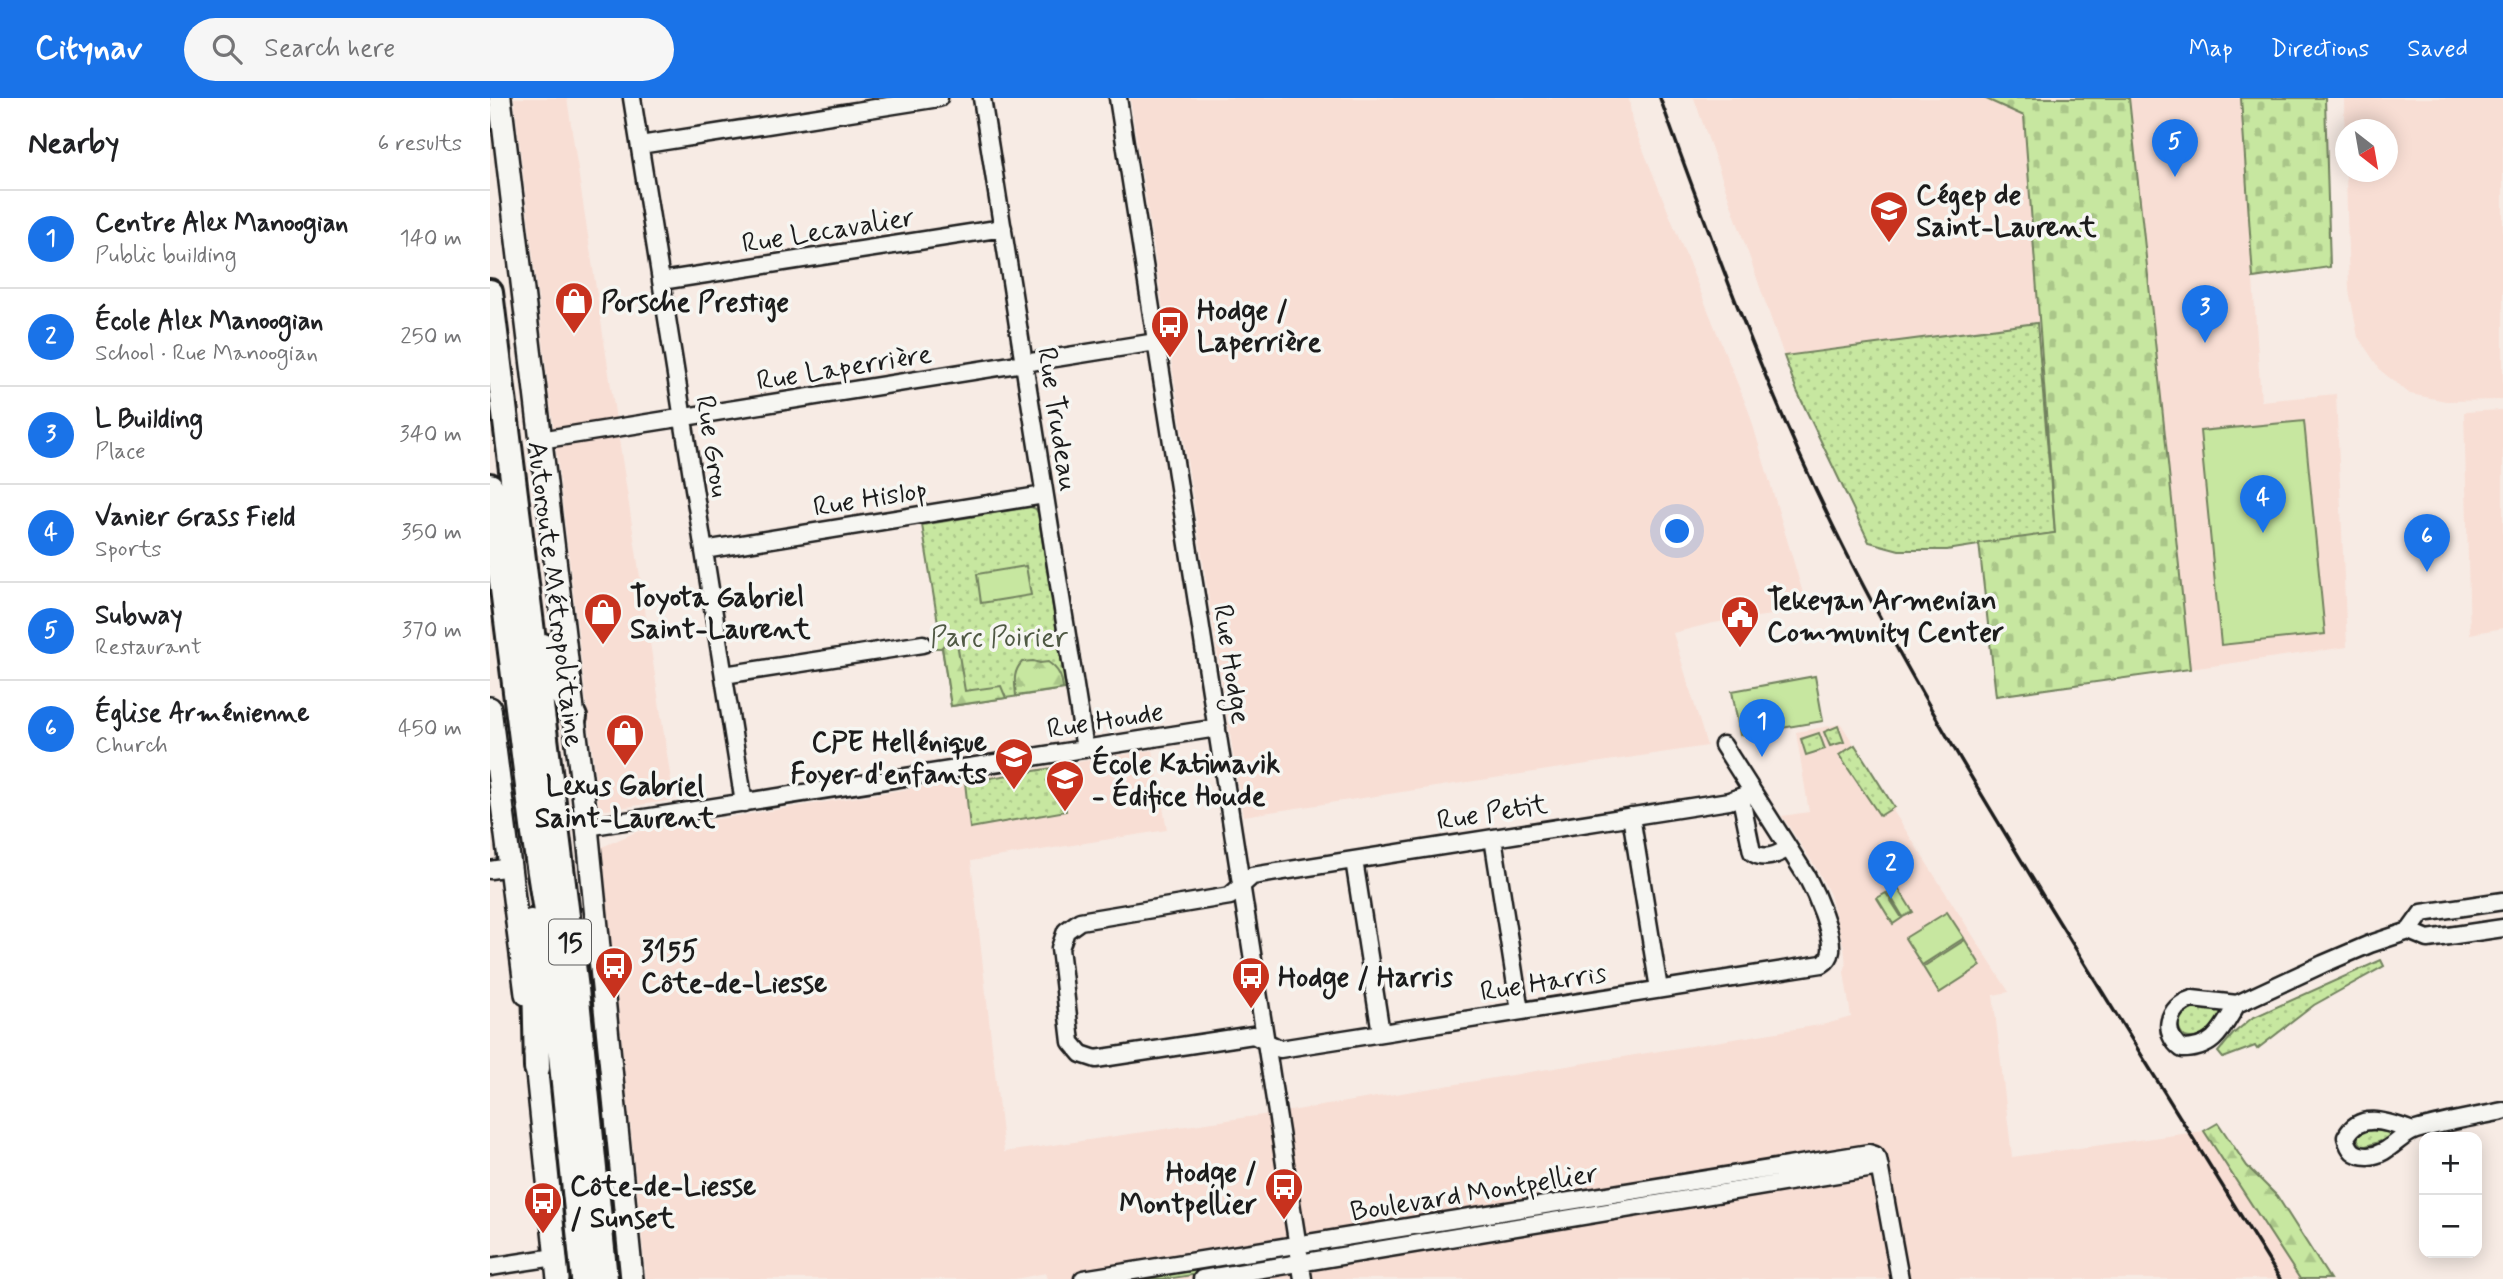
<!DOCTYPE html>
<html lang="en">
<head>
<meta charset="utf-8">
<style>
  :root { --surface:#fff; --page:#f6f6f6; --text:#202124; --muted:#757577; --line:#e0e0e0; --accent:#1a73e8 }
  body { margin:0; font-family:Mynerve,sans-serif; background:var(--page); color:var(--text) }
  .controls { position:absolute; right:21px; bottom:21px; display:grid; overflow:hidden; border-radius:14px; box-shadow:0 4px 18px #0003 }
  .controls button { width:63px; height:63px; display:grid; place-items:center; padding:0; border:0; border-bottom:2px solid var(--line); background:var(--surface); color:var(--text); font:35px sans-serif }
  .compass { position:absolute; left:1845px; top:21px; width:63px; height:63px; border-radius:50%; background:var(--surface); box-shadow:0 4px 18px #0003; rotate:149deg }
  .you { position:absolute; left:1188px; top:434px; width:24px; height:24px; margin:-18px; border:5px solid #fff; border-radius:50%; background:#1a73e8; box-shadow:0 0 0 10px #1a73e833 }
  .badge { display:grid; place-items:center; width:46px; height:46px; border-radius:50%; background:var(--accent); color:#fff; font-size:23px; font-weight:700 }
  .pin { position:absolute; translate:-50% -58px; filter:drop-shadow(0 2px 4px #0008) }
  .pin::after { content:''; position:absolute; top:37px; width:24px; height:21px; background:inherit; clip-path:polygon(0 0,100% 0,50% 100%) }
  .list { margin:0; padding:0; list-style:none }
  h2 { display:flex; justify-content:space-between; align-items:center; height:91px; margin:0; padding:0 28px; font-size:30px }
  h2 small { font-size:23px; font-weight:400; color:var(--muted) }
  .list li { display:grid; grid-template-columns:46px 1fr auto; gap:21px; align-items:center; box-sizing:border-box; height:98px; padding:0 28px; border-top:2px solid var(--line) }
  .list b { display:block; font-size:26px; white-space:nowrap }
  .list p { margin:0; font-size:23px; white-space:nowrap; color:var(--muted) }
  .list em { font-size:23px; font-style:normal; color:var(--muted) }
  .icon { flex:none; width:38px; height:38px; fill:none; stroke:currentColor; stroke-width:2; stroke-linecap:round; stroke-linejoin:round }
  .map { position:relative; flex:none; width:2013px; height:1181px; overflow:hidden }
  header { display:flex; align-items:center; gap:42px; box-sizing:border-box; height:98px; padding:0 35px; background:var(--accent); color:#fff }
  header strong { font-size:33px }
  nav { display:flex; gap:38px; margin-inline-start:auto; font-size:24px }
  .search { width:490px; height:63px; background:var(--page); display:flex; align-items:center; gap:18px; box-sizing:border-box; padding:0 24px; border-radius:38px; color:var(--muted); font-size:26px }
  main { display:flex }
  aside { flex:1; background:var(--surface) }
  .map>svg:first-child { display:block }
</style>
</head>
<body>
<header>
<strong>Citynav</strong>
<div class="search"><svg class="icon" aria-label="search" viewBox="0 0 24 24"><circle cx="10" cy="10" r="6"/><path d="M15 15l6 6"/></svg>Search here</div>
<nav><a>Map</a><a>Directions</a><a>Saved</a></nav>
</header>
<main>
<aside>
<h2>Nearby<small>6 results</small></h2>
<ul class="list">
<li><span class="badge">1</span><div><b>Centre Alex Manoogian</b><p>Public building</p></div><em>140 m</em></li>
<li><span class="badge">2</span><div><b>École Alex Manoogian</b><p>School · Rue Manoogian</p></div><em>250 m</em></li>
<li><span class="badge">3</span><div><b>L Building</b><p>Place</p></div><em>340 m</em></li>
<li><span class="badge">4</span><div><b>Vanier Grass Field</b><p>Sports</p></div><em>350 m</em></li>
<li><span class="badge">5</span><div><b>Subway</b><p>Restaurant</p></div><em>370 m</em></li>
<li><span class="badge">6</span><div><b>Église Arménienne</b><p>Church</p></div><em>450 m</em></li>
</ul>
</aside>
<div class="map">
<svg width="2013" height="1181" viewBox="0 0 2013 1181">
  <defs>
    <pattern id="grass-dots" width="8" height="8" patternUnits="userSpaceOnUse" patternTransform="scale(1.75)"><rect width="8" height="8" fill="#c7e7a0"/><path d="M2 2h.1M6 6h.1" fill="none" stroke="#aac689" stroke-width="1.8" stroke-linecap="round"/></pattern>
    <pattern id="forest-firs" width="22" height="20" patternUnits="userSpaceOnUse" patternTransform="scale(1.75)"><rect width="22" height="20" fill="#c7e7a0"/><path d="M5 1l3.5 6h-7zM16 11l3.5 6h-7z" fill="#aac689"/></pattern>
    <pattern id="cemetery-stones" width="16" height="16" patternUnits="userSpaceOnUse" patternTransform="scale(1.75)"><rect width="16" height="16" fill="#c7e7a0"/><path d="M2 7V4a2 2 0 0 1 4 0v3zM10 15v-3a2 2 0 0 1 4 0v3z" fill="#aac689"/></pattern>
  </defs>
  <rect width="100%" height="100%" fill="#f7ebe4"/>
  <filter id="ink" filterUnits="userSpaceOnUse"><feTurbulence type="fractalNoise" baseFrequency=".0143" numOctaves="2"/><feDisplacementMap in="SourceGraphic" scale="14" xChannelSelector="R" yChannelSelector="G"/><feConvolveMatrix kernelMatrix="1 2 1 2 8 2 1 2 1" color-interpolation-filters="sRGB"/></filter>
  <g filter="url(#ink)">
    <path fill="#f8ded4" d="M24,0h53l107,702 -68,10 -7,-2z
      M640,0h499l3,24 117,290 59,198 -95,13 -40,10 34,113 -464,70z
      M1204,0h290l40,17 15,207 -255,34z
      M1639,0h112l20,303 75,-7 11,253 -157,22z
      M1854,0h159v302l-57,1 -36,-7 -29,-23 -23,-34 -9,-47 -3,-118h42v-42h-42l-1,31z
      M2013,312v218l-33,6 -6,-222z
      M1351,626l53,83v5l115,180 -16,3 19,162 192,-26 96,148h-1252l-2,-6 -31,6h-369l-44,-432 34,-15 517,-82 14,80 -196,31 33,291 286,-41 536,-87 25,-7 -7,-45 2,-7 -2,-18 -14,-52 -12,-24 -36,-55 27,-4 -13,-80z"/>
    <path fill="url(#grass-dots)" stroke="#72825e" stroke-width="2" d="M1547,225l18,210 -108,17h-48l-30,-8 -72,-151 -13,-35z
      M541,409l5,2 2,4 28,176 -115,17 -9,-58h-7l-2,-12 7,-1 -18,-110z
      M1348,628l6,16 -14,4 -6,-14z
      M1329,635l6,16 -19,6 -5,-16z
      M1365,647l39,62 -14,9 -41,-61z
      M569,669l7,44 -96,17 -5,-46z
      M1891,862l3,6 -70,39 -57,44 -2,-3 -32,12 -5,-6 16,-19 18,-15z
      M1703,909l25,2 5,4c-10,13 -20,29 -38,24 -12,-10 -5,-25 8,-30z
      M1874,1032l33,2v4l-34,11 -5,-7v-4z
      M1062,1111l1,4 -239,40v-4z
      M782,1158l2,5 -5,2 -103,16h-48z"/>
    <path fill="url(#forest-firs)" stroke="#72825e" stroke-width="2" d="M459,541h5l3,4 8,48 36,-5 5,12 -55,8 -9,-59z
      M543,563l7,2 8,-1c10,7 14,14 15,27l-47,7c-1,-13 -4,-23 6,-34z
      M1728,1025l29,43 30,30 53,83h-30l-96,-148z"/>
    <path fill="url(#cemetery-stones)" stroke="#72825e" stroke-width="2" d="M1494,0h145l61,571 -194,27 -17,-153 76,-10 -31,-417z
      M1751,0h84l5,169 -77,11z"/>
    <path fill="#c7e7a0" stroke="#72825e" stroke-width="2" d="M1814,323l21,213 -104,11 -21,-214z
      M536,468l5,29 -50,8 -4,-29z
      M1325,578l8,45 -83,14 -8,-44z
      M1407,788l16,26 -10,5 -15,-25z
      M1396,795l16,25 -9,6 -16,-26z
      M1457,814l17,26 -42,27 -17,-27z
      M1475,842l16,26 -42,27 -16,-26z"/>
    <g fill="none" stroke-linecap="round" stroke-linejoin="round">
      <defs>
        <path id="minor" d="M142,0l112,705
          M492,0l103,651
          M628,0l185,1181
          M150,47l299,-47
          M171,183l342,-53
          M50,342l616,-98
          M214,452l340,-55
          M234,577l199,-31
          M1233,647l84,132c9,17 26,56 24,74 -1,7 -4,10 -9,13l-542,85 -27,-14 -157,24 -15,-5 -10,-12 -11,-94 6,-17 14,-10 150,-25 22,-20 477,-75 24,-9
          M1251,700l11,54c11,9 26,3 36,-4
          M1141,718l28,173
          M97,729l630,-99
          M1003,740l27,173
          M864,762l27,173
          M0,772l20,-3
          M1919,833l19,8 75,-11
          M1702,901l45,5c-15,25 -22,45 -55,45 -21,-16 -15,-42 10,-50z
          M1747,906l86,-40 47,-20 39,-13 13,-18 81,-12
          M1923,1033c-23,-8 -53,-21 -67,6 3,13 8,19 22,19 21,-1 31,-21 48,-26 28,-8 58,-13 87,-19
          M0,1169l65,-10
          M593,1181l786,-126 6,2 3,4 22,120
          M712,1181l678,-112"/>
        <path id="major" d="M10,0l87,729 45,452
          M0,610l36,286
          M45,955l23,226"/>
        <path id="highway" d="M0,194l86,697 29,290
          M0,388l44,348 13,84 37,361
          M53,548l13,36 18,35
          M41,824l4,56 2,90"/>
      </defs>
      <use href="#minor" stroke="#1c1c1c" stroke-width="21"/>
      <use href="#major" stroke="#1c1c1c" stroke-width="26"/>
      <use href="#highway" stroke="#1c1c1c" stroke-width="30"/>
      <use href="#minor" stroke="#f6f6f2" stroke-width="16"/>
      <use href="#major" stroke="#f6f6f2" stroke-width="21"/>
      <use href="#highway" stroke="#f6f6f2" stroke-width="24"/>
      <path stroke="#1c1c1c" stroke-width="3.5" d="M1170,0c55,152 110,303 183,448 60,120 130,235 200,350 78,128 158,255 237,383"/>
    </g>
  </g>
  <defs>
    <symbol id="university-pin" viewBox="-11 -11 22 30"><path d="M0 17L-7.5 6A9.5 9.5 0 1 1 7.5 6Z" fill="#c8321e" stroke="#f6f6f2"/><path d="M0-5L7-2L0 1L-7-2ZM-4 1L0 2.5L4 1V4Q0 6-4 4Z" fill="#fff"/></symbol>
    <symbol id="shop-pin" viewBox="-11 -11 22 30"><path d="M0 17L-7.5 6A9.5 9.5 0 1 1 7.5 6Z" fill="#c8321e" stroke="#f6f6f2"/><path d="M-5-2.5h2.3a2.7 3.5 0 0 1 5.4 0H5L5.5 6h-11ZM-1.5-2.5h3a1.5 2.3 0 0 0-3 0Z" fill="#fff"/></symbol>
    <symbol id="bus-pin" viewBox="-11 -11 22 30"><path d="M0 17L-7.5 6A9.5 9.5 0 1 1 7.5 6Z" fill="#c8321e" stroke="#f6f6f2"/><path d="M-5-6H5V4H4V6H2V4H-2V6H-4V4H-5ZM-3.5-4V0h7V-4ZM-3.5 1.2v1.5H-2V1.2ZM2 1.2v1.5H3.5V1.2Z" fill="#fff"/></symbol>
    <symbol id="civic-pin" viewBox="-11 -11 22 30"><path d="M0 17L-7.5 6A9.5 9.5 0 1 1 7.5 6Z" fill="#c8321e" stroke="#f6f6f2"/><path d="M-.6-6.5H3V-4.5H.6V-3L4-1V1h2V6H-6V1h2V-1L-.6-3ZM-1.2 2.5V6h2.4V2.5Z" fill="#fff"/></symbol>
    <symbol id="school-pin" viewBox="-11 -11 22 30"><path d="M0 17L-7.5 6A9.5 9.5 0 1 1 7.5 6Z" fill="#c8321e" stroke="#f6f6f2"/><path d="M0-5L7-2L0 1L-7-2ZM-4 1L0 2.5L4 1V4Q0 6-4 4Z" fill="#fff"/></symbol>
  </defs>
  <g fill-rule="evenodd">
    <use href="#university-pin" x="1377" y="90" width="44" height="60"/>
    <use href="#shop-pin" x="62" y="181" width="44" height="60"/>
    <use href="#bus-pin" x="658" y="205" width="44" height="60"/>
    <use href="#shop-pin" x="91" y="492" width="44" height="60"/>
    <use href="#civic-pin" x="1228" y="495" width="44" height="60"/>
    <use href="#shop-pin" x="113" y="613" width="44" height="60"/>
    <use href="#school-pin" x="502" y="637" width="44" height="60"/>
    <use href="#school-pin" x="553" y="659" width="44" height="60"/>
    <use href="#bus-pin" x="102" y="846" width="44" height="60"/>
    <use href="#bus-pin" x="739" y="856" width="44" height="60"/>
    <use href="#bus-pin" x="772" y="1067" width="44" height="60"/>
    <use href="#bus-pin" x="31" y="1081" width="44" height="60"/>
  </g>
  <g text-anchor="middle" stroke-width="7" stroke-linejoin="round" paint-order="stroke">
    <rect fill="#f6f6f2" stroke="#5d5d5c" stroke-width="2" x="59" y="821.5" width="42" height="45" rx="5"/>
    <g font-size="26" font-weight="bold" fill="#1c1c1c">
      <text x="80" y="853">15</text>
    </g>
    <g font-size="28" font-weight="bold" fill="#1c1c1c" stroke="#f6f6f2" text-anchor="start">
      <text x="1426" y="106">Cégep de<tspan x="1426" dy="32">Saint-Laurent</tspan></text>
      <text x="111" y="213">Porsche Prestige</text>
      <text x="707" y="221">Hodge /<tspan x="707" dy="32">Laperrière</tspan></text>
      <text x="140" y="508">Toyota Gabriel<tspan x="140" dy="32">Saint-Laurent</tspan></text>
      <text x="1277" y="511">Tekeyan Armenian<tspan x="1277" dy="32">Community Center</tspan></text>
      <text x="497" y="653" text-anchor="end">CPE Hellénique<tspan x="497" dy="32">Foyer d'enfants</tspan></text>
      <text x="602" y="675">École Katimavik<tspan x="602" dy="32">- Édifice Houde</tspan></text>
      <text x="135" y="697" text-anchor="middle">Lexus Gabriel<tspan x="135" dy="32">Saint-Laurent</tspan></text>
      <text x="151" y="862">3155<tspan x="151" dy="32">Côte-de-Liesse</tspan></text>
      <text x="788" y="888">Hodge / Harris</text>
      <text x="767" y="1083" text-anchor="end">Hodge /<tspan x="767" dy="32">Montpellier</tspan></text>
      <text x="80" y="1097">Côte-de-Liesse<tspan x="80" dy="32">/ Sunset</tspan></text>
    </g>
    <g font-size="28" fill="#1c1c1c" stroke="#f6f6f2">
      <text transform="translate(338 131) rotate(-9)" y="10">Rue Lecavalier</text>
      <text transform="translate(354 268) rotate(-9)" y="10">Rue Laperrière</text>
      <text transform="translate(569 321) rotate(81)" y="10">Rue Trudeau</text>
      <text transform="translate(224 348) rotate(81)" y="10">Rue Grou</text>
      <text transform="translate(380 399) rotate(-9)" y="10">Rue Hislop</text>
      <text transform="translate(67 496) rotate(83)" y="10">Autoroute Métropolitaine</text>
      <text transform="translate(743 566) rotate(81)" y="10">Rue Hodge</text>
      <text transform="translate(615 621) rotate(-9)" y="10">Rue Houde</text>
      <text transform="translate(1002 713) rotate(-9)" y="10">Rue Petit</text>
      <text transform="translate(1053 883) rotate(-9)" y="10">Rue Harris</text>
      <text transform="translate(984 1093) rotate(-9)" y="10">Boulevard Montpellier</text>
    </g>
    <g font-size="28" fill="#4f5944" stroke="#f6f6f2">
      <text x="509" y="548">Parc Poirier</text>
    </g>
  </g>
</svg>
<div class="controls">
<button>+</button>
<button>−</button>
</div>
<svg class="compass" viewBox="-18 -18 36 36"><path d="M0-13l5 13h-10z" fill="#e53935"/><path d="M0 13l5-13h-10z" fill="#757577"/></svg>
<div class="you"></div>
<div class="pin badge" style="left:1272px;top:659px">1</div>
<div class="pin badge" style="left:1401px;top:801px">2</div>
<div class="pin badge" style="left:1715px;top:245px">3</div>
<div class="pin badge" style="left:1773px;top:435px">4</div>
<div class="pin badge" style="left:1685px;top:79px">5</div>
<div class="pin badge" style="left:1937px;top:474px">6</div>
</div>
</main>
</body>
</html>
